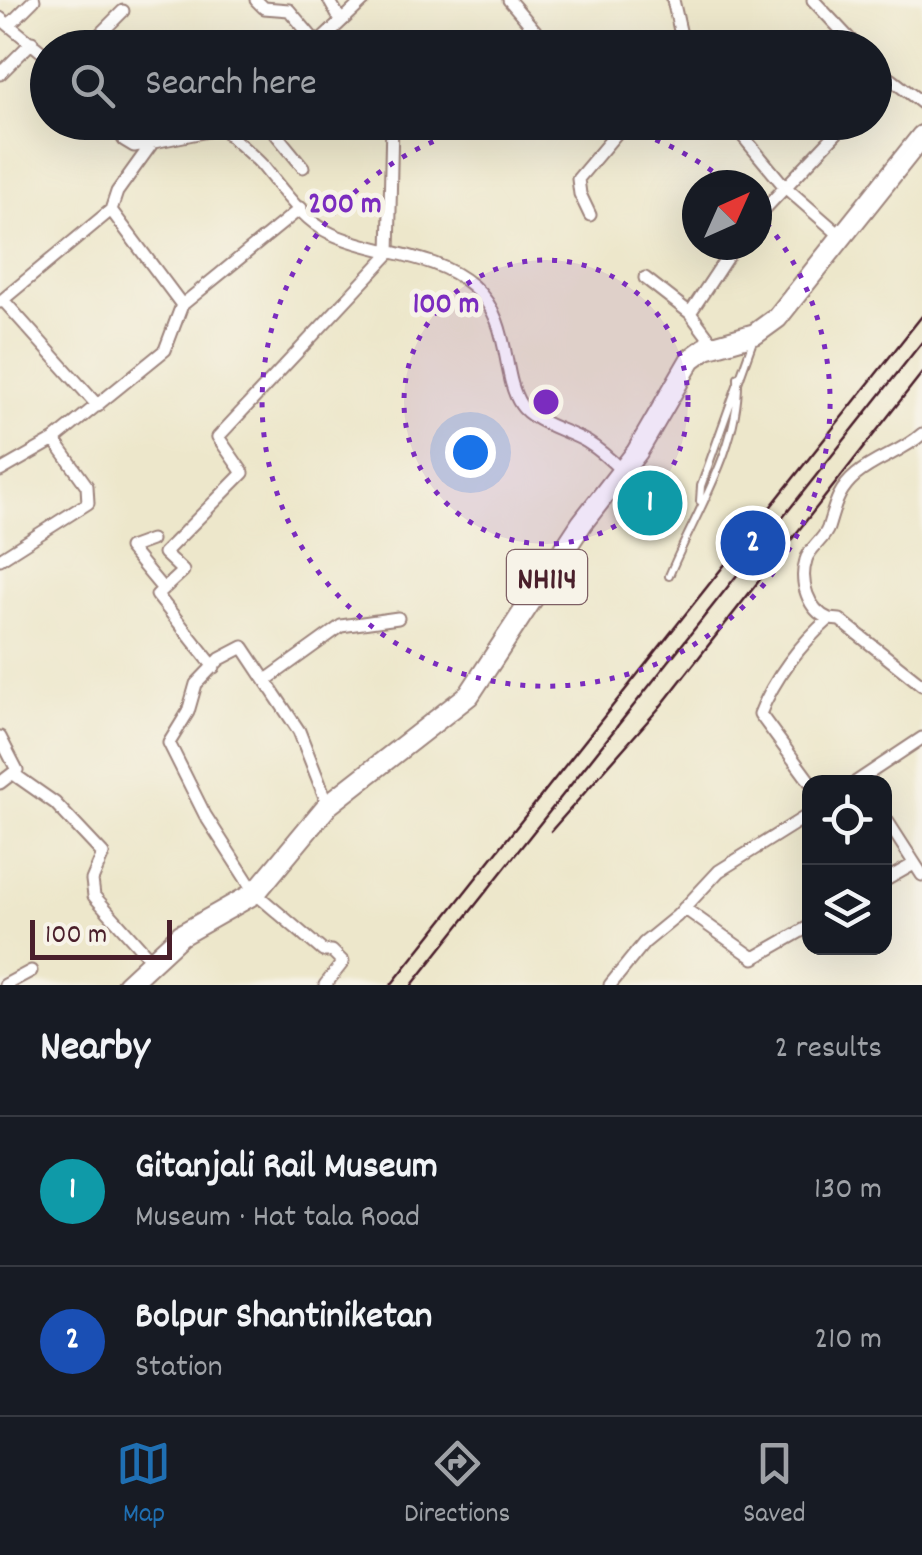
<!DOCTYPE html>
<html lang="en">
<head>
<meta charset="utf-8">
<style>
  :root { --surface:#171b24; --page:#242831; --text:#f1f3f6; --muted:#9ea1a6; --line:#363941; --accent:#1f6fb2 }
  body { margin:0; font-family:Dekko,sans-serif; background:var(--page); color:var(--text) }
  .controls { position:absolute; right:30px; bottom:30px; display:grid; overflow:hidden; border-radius:20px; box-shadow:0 10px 40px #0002 }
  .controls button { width:90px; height:90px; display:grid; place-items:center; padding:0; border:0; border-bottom:2px solid var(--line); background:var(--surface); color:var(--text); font:50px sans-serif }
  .compass { position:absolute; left:682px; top:170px; width:90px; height:90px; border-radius:50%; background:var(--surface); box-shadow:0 10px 40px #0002; rotate:45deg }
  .scale { position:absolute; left:30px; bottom:25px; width:142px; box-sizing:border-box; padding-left:10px; border:5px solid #4a1f2b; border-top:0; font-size:28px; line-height:35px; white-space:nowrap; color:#4a1f2b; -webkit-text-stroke:8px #f7f3e8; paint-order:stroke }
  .you { position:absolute; left:470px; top:452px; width:35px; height:35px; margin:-25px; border:8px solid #fff; border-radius:50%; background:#1a73e8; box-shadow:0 0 0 15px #1a73e833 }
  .badge { display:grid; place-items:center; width:65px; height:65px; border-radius:50%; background:var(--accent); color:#fff; font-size:32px; font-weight:700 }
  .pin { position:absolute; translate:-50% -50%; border:5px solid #fff; box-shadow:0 2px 10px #0006 }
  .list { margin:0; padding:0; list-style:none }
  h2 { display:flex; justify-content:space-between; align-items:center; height:130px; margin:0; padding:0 40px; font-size:42px }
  h2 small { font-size:32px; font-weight:400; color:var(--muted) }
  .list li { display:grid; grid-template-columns:65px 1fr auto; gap:30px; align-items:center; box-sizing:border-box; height:150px; padding:0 40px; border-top:2px solid var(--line) }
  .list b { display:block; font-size:38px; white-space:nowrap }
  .list p { margin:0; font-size:32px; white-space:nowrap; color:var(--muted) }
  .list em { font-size:32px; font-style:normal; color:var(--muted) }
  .icon { flex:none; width:55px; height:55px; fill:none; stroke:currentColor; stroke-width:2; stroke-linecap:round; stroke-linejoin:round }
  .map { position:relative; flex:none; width:922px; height:985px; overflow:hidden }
  .search { position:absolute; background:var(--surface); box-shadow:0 10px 40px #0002; left:30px; right:30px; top:30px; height:110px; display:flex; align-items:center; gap:25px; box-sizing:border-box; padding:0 35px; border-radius:55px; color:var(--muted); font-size:38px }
  .sheet { height:430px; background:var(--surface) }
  nav { display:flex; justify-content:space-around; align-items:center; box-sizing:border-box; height:140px; border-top:2px solid var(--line); background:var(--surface); font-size:28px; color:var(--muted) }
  nav a { display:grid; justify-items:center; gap:5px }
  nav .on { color:var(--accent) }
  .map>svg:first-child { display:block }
</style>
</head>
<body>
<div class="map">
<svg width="922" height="985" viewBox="0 0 922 985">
  <rect width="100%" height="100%" fill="#f7f3e8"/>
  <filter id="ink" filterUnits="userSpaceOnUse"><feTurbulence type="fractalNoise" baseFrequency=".01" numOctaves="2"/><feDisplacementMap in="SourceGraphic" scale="20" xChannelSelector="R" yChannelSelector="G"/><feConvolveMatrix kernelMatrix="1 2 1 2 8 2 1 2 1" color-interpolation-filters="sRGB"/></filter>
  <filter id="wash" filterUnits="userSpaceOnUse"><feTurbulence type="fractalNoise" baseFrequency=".0048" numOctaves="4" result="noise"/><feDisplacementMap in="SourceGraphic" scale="40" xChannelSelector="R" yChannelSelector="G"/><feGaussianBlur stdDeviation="2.25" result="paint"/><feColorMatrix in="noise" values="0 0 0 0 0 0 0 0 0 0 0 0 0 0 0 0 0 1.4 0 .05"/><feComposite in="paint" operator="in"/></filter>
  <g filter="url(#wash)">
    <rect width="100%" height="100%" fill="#ede7cb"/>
  </g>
  <g filter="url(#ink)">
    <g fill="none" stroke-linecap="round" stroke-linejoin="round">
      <defs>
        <path id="lane" d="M700,501l1,-15 53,-148
          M669,576c26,-63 71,-128 69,-199"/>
        <path id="street" d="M256,0l8,8 25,2 32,38
          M329,0l12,21
          M509,0l41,48
          M673,0l11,48
          M813,0l45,48
          M0,18l48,39
          M9,25l25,-25
          M86,48l37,-37
          M174,48h2
          M313,48l51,-48
          M874,64l8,8 -8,11
          M882,72l40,31
          M0,74l32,-32
          M113,122l11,18 10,6 89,-18 7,-6
          M266,122l37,45
          M731,122l54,65 56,49
          M223,128c12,14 27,24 39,37 20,24 41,56 70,69 46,21 102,18 141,52 40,36 27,87 48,119 11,17 48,26 66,37 13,8 24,18 35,29
          M111,210l71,95
          M590,215l-10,-21 -2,-15 38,-45 -4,-12
          M757,217l90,-95
          M645,278l45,35 24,32
          M3,300l95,106
          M0,302l111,-92 6,-18 36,-50
          M690,313l45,-68
          M0,471l54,-31 111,-90 17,-45 119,-97
          M151,540l-22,8 34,41
          M0,559l88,-56 -1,-17 -33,-46
          M829,619c-21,-9 -30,-37 -23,-59 3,-12 18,-20 22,-32 7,-22 9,-37 28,-53 20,-17 46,-23 66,-41
          M214,667l-57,-72 26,-24 -19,-18 79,-80 -25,-36 171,-183 3,-132
          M266,680l75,-54 57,-8
          M0,737l17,33 -17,13
          M15,775l40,28 48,51 -11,26 2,16 58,65
          M810,782l-50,-68c13,-34 41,-71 69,-95l11,1 82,65
          M856,782l66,-44
          M884,816l38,59
          M884,881l30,-17
          M684,908l70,50 56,-32
          M5,985l26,-14
          M325,985l18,-23 -11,-11h-9l-68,-58 -50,-78 -36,-72 19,-31 8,-28 24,-25 23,-12 56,84 29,74
          M610,985l34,-42 33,-27 42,-45 91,-57"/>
        <path id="highway" d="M127,985l54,-50 74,-42 73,-88 141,-110 113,-172 55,-71 54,-93 15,-11 49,-14 22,-16 145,-182"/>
      </defs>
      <use href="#lane" stroke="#9c837b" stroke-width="10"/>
      <use href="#street" stroke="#9c837b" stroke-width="15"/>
      <use href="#highway" stroke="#9c837b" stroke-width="24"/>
      <use href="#lane" stroke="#fff" stroke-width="6"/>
      <use href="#street" stroke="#fff" stroke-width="11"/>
      <use href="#highway" stroke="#fff" stroke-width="20"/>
      <path stroke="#4a1f2b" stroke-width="2.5" d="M551,831l109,-124 262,-334
        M391,985l531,-669
        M412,985l510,-643"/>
    </g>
  </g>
  <circle cx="546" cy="402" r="142" fill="#7b2cbf" fill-opacity=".12"/>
  <g fill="none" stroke="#7b2cbf" stroke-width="5" stroke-dasharray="5 10">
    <circle cx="546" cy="402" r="142"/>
    <path d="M598 123A284 284 0 0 1 729 184M757 212A284 284 0 1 1 494 123"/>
  </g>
  <g text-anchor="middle" stroke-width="10" stroke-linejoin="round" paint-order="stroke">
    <rect fill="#f7f3e8" stroke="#7e5f64" stroke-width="2.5" x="507" y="550" width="80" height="54" rx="8"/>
    <g font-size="32" font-weight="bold" fill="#4a1f2b">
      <text x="547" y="588">NH114</text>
    </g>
  </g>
  <circle cx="546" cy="402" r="15" fill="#7b2cbf" stroke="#f7f3e8" stroke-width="5"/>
  <g font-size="30" text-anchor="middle" font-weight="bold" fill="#7b2cbf" stroke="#f7f3e8" stroke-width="10" stroke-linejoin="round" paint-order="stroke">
    <text x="345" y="212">200 m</text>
    <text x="446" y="312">100 m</text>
  </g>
</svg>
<div class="controls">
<button><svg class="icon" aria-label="locate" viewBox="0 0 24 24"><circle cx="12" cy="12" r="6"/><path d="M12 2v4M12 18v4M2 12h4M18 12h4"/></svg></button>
<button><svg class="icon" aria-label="layers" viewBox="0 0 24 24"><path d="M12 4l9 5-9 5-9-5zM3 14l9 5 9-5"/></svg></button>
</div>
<svg class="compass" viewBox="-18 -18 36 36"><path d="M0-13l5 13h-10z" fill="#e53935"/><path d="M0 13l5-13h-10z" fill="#9ea1a6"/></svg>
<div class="scale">100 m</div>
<div class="you"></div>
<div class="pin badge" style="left:650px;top:503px;background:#0f9aa8">1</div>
<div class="pin badge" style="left:753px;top:543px;background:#1a4fb4">2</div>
<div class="search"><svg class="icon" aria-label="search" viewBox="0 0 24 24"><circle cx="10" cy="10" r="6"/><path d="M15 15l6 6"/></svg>Search here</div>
</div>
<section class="sheet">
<h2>Nearby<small>2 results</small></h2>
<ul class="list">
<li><span class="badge" style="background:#0f9aa8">1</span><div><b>Gitanjali Rail Museum</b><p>Museum · Hat tala Road</p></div><em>130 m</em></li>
<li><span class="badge" style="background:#1a4fb4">2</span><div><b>Bolpur Shantiniketan</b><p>Station</p></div><em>210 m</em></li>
</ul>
</section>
<nav>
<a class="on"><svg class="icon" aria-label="map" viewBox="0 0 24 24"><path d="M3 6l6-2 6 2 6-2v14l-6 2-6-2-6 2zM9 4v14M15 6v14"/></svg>Map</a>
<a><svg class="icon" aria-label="directions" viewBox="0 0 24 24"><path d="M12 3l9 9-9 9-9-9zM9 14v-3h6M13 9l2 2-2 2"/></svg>Directions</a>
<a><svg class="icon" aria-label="saved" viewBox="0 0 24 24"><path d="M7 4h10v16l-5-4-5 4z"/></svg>Saved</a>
</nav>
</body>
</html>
